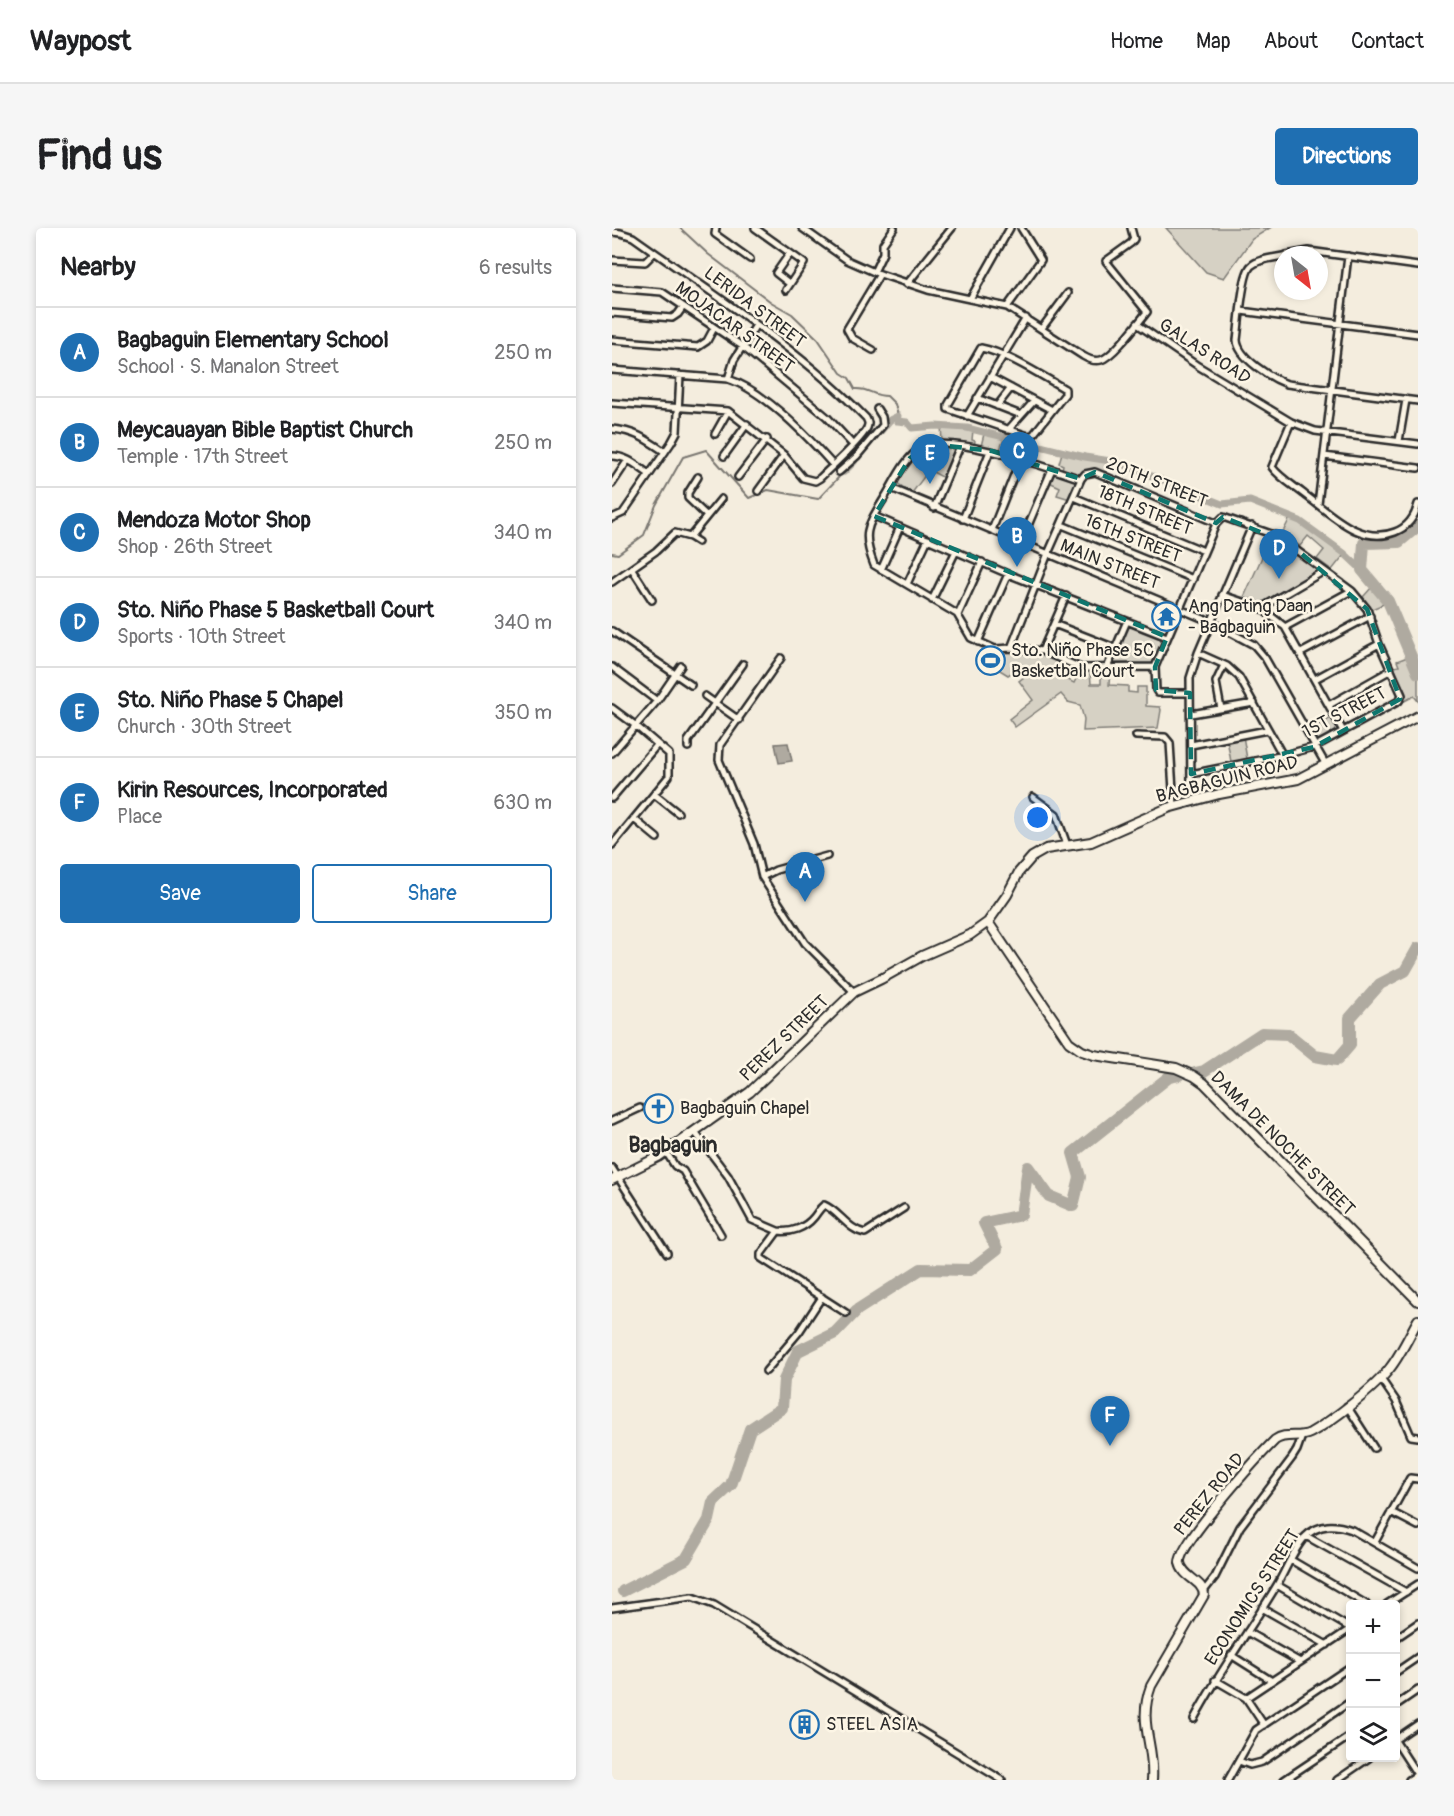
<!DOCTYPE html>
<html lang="en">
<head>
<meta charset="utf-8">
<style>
  :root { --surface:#fff; --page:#f6f6f6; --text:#202124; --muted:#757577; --line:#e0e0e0; --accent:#1f6fb2 }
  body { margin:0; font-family:Pangolin,sans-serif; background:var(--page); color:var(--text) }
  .controls { position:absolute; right:18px; bottom:18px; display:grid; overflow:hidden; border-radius:6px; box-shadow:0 3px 9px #0003 }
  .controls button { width:54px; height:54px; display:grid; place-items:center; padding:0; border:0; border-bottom:2px solid var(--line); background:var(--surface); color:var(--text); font:30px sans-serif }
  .compass { position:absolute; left:662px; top:18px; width:54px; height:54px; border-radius:50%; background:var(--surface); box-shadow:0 3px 9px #0003; rotate:149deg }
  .you { position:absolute; left:426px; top:590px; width:21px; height:21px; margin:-15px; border:4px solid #fff; border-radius:50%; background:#1a73e8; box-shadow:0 0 0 9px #1a73e833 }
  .badge { display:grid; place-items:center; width:39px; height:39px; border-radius:50%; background:var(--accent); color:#fff; font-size:20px; font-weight:700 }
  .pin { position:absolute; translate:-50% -50px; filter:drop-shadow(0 2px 3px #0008) }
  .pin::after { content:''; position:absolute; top:32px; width:21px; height:18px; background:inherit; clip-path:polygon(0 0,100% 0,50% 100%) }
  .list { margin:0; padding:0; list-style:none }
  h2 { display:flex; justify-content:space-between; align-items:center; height:78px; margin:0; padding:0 24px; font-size:26px }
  h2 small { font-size:20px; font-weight:400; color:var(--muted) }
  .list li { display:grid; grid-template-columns:39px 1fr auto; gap:18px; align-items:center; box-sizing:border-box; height:90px; padding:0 24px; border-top:2px solid var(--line) }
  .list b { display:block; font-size:22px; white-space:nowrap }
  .list p { margin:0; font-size:20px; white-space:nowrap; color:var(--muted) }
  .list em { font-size:20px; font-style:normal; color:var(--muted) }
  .actions { display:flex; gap:12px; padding:18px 24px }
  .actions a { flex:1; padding:14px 0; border:2px solid var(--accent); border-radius:6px; text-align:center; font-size:21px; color:var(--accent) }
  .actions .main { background:var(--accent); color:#fff }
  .icon { flex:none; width:33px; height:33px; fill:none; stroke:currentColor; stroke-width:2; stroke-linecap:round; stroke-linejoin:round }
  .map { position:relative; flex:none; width:806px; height:1552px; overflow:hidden; border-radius:6px }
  header { display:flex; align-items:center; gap:36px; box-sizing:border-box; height:84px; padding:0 30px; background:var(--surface); border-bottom:2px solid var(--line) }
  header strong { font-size:28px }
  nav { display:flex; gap:33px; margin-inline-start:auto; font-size:21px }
  .intro { display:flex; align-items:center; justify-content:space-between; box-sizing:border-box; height:144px; padding:0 36px }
  h1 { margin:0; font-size:42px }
  .button { padding:15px 27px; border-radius:6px; background:var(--accent); color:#fff; font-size:21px; font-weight:700 }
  main { display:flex; gap:36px; padding:0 36px }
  aside { flex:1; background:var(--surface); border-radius:6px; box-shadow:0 3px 9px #0003 }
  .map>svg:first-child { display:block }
</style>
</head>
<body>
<header>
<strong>Waypost</strong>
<nav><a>Home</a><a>Map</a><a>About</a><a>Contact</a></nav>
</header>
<div class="intro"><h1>Find us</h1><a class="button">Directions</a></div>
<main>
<aside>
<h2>Nearby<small>6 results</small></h2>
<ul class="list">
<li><span class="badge">A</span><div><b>Bagbaguin Elementary School</b><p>School · S. Manalon Street</p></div><em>250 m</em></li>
<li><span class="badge">B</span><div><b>Meycauayan Bible Baptist Church</b><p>Temple · 17th Street</p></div><em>250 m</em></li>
<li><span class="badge">C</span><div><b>Mendoza Motor Shop</b><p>Shop · 26th Street</p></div><em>340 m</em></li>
<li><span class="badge">D</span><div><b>Sto. Niño Phase 5 Basketball Court</b><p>Sports · 10th Street</p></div><em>340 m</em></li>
<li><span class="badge">E</span><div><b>Sto. Niño Phase 5 Chapel</b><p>Church · 30th Street</p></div><em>350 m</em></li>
<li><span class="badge">F</span><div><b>Kirin Resources, Incorporated</b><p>Place</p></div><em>630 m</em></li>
</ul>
<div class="actions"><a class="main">Save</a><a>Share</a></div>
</aside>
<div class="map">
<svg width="806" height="1552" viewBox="0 0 806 1552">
  <rect width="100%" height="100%" fill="#f4edde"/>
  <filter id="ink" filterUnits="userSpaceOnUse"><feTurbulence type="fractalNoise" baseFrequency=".0167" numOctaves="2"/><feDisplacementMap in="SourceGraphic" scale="12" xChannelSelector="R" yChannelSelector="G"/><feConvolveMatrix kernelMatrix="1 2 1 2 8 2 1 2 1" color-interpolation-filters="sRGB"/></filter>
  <g filter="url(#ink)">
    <path fill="#d6d1c4" stroke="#807e78" stroke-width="1.5" d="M554,0h104l-18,11 -28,39 -18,-6z
      M329,196l32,6 -1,10 3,1 -1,5 -32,-4z
      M372,206l20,4 -4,12 -19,-4z
      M319,219l26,1 -15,29 -13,-7 -17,23 -15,-10 19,-27z
      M450,225l46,10 -3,11 -9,-4 -16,6 -18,-6 1,-5 -4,-2z
      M440,245l25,8 -7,18 -13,-4 3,-8 -11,-5z
      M678,290l10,5 44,32 -12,15 -15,-11 7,-9 -16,-14 -8,10 -18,-12z
      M659,309l18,10 27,23v2l-53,32 -19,-7z
      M760,359l9,7 5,9 -14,6 -9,-12z
      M519,397l33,13 -10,24 -3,2 -38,-1 14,-36z
      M374,423c9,2 15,1 24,1 21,-1 41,2 59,15l-5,11 10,5 6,-12 10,-1 1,14h10v-13l9,-1 -1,15 19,1v6l9,1v-6h9v19l14,1 1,3 -3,18 -75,3 1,-12 -4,-14 -12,-3 -7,-8 -46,33 -6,-8 24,-19 -14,-19 10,-8 -5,-8 -16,10 -13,-8 -14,1z
      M798,428l8,20v25l-4,-5 -13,7 4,-11 -11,-25 5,-1 -2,-5z
      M721,489l6,13 -19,11 -4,-2 -5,-10z
      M631,508l4,23 -16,3 -4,-23z"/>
    <path fill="#afaaa0" stroke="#7a7771" stroke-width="1.5" d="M176,515l4,18 -13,2 -4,-19z"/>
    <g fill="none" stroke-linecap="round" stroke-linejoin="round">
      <path stroke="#7a7771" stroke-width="2" d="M68,0l28,26 63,48 21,12 26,25 23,34 8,5 6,11c15,-1 17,7 32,7l8,8 3,12
        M0,325l6,1 26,-19 12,-30 27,-48 23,-7 43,48 19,-8 50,9 21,-22"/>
      <path stroke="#afaaa0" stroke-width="7" d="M269,203l9,-11 8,-4 -1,5 10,1 5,6 23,-2 32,2 118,29 32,5 105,42 28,-3 50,20 44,32 18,17
        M232,244l10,-10"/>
      <path stroke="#afaaa0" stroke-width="12" d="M806,298l-19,16 -35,1 -2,27 26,31 30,72
        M583,845l9,-2 58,-38 26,1 27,22 22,4 13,-15v-27l30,-34 25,-13 13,-23
        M11,1363l63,-32 23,-39 4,-18 18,-17 19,-56 32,-21 2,-28 14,-29 37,-18 22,-23 64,-41 49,1 27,-21 -13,-26 37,-8 7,-48 21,29 24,10 7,-29 -7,-24 96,-76 10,-2"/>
      <defs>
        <path id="street" d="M104,0l-1,6 35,25
          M143,0l49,35 -18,27
          M190,0l45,32 27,12 54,18 79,17 76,49c5,3 11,6 18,4 13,-4 36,-36 46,-48l-41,-51 25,-18 3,-4 -3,-11
          M0,4l9,1 12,4c80,57 165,111 233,181 2,4 3,5 1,10 -7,14 -35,38 -47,50l-5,3 -12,-3 -19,-23 -56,-44 -116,-8
          M178,25l-14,20 14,11
          M674,27l23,-4 109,15
          M671,28c-9,2 -25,3 -32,10 -9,8 -12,60 -14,74 1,18 34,38 50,44l131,17
          M0,32l33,2 9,-9
          M262,44l9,-19v-9l11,-16
          M295,56l45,-56
          M0,60l50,4 80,54 85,71 26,28
          M358,71l40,-71
          M395,79l34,-47 -20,-32
          M629,83l177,23
          M0,85l60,5 6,-4 5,-7
          M525,96l61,42 93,56 24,9 103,13
          M430,100l26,-35
          M0,112l86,7 9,-6 7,-13
          M369,120c24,4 61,28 84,41v5l-32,41 -5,1 -80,-27v-4z
          M261,122l-21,-12 -5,-9 33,-55
          M0,142l116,9c35,11 81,59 105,86
          M378,149l62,33
          M116,151l6,-19 22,-35
          M365,170l44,17
          M385,178l14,-18
          M355,188l59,-98
          M679,194l-19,45c8,11 22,19 32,27 26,19 56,52 91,38 13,-5 20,-15 23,-28
          M0,201c23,2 34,10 53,23
          M396,202l26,-29
          M103,206l13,-23
          M787,213l7,-41
          M0,228c15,0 25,10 37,18
          M112,228l23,-32
          M712,228l94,12
          M227,244l18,-16 26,-31 -1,-8 -5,-8
          M86,249l-10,16v5l19,18
          M126,249l29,-38
          M469,251c-32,-11 -133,-48 -161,-30 -16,10 -25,32 -35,48 -17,28 -24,35 -11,68l83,49 14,24 24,11 16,-1 31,3 39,17 74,-1
          M0,256l16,-24
          M279,260l320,134 43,23 11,13 61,107
          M146,263l26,-36
          M462,269l130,54
          M706,276l30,-248
          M322,280l26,-62
          M262,288l134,58 159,63
          M0,290l11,-5 48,-70 6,-11 3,-57
          M351,291l27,-68
          M450,297l131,54
          M380,302l28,-70
          M78,309l31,-38
          M409,314l31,-73
          M20,341l20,31
          M269,342l19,-43
          M0,354l44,-31 19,-18 15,4 8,5
          M295,356l21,-45
          M610,367l39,13 24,19 58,104
          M320,372l24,-49
          M649,380l63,-37
          M346,387l24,-53
          M442,396l61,24
          M673,399l66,-36
          M0,403l79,54
          M366,414l30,-68
          M399,420l36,-92 34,-77 4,-5 10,-2 121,51
          M430,423l24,-55
          M586,425l29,13 12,11 44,79
          M689,425l69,-37
          M169,430l-61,87 -1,15 35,84 8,33 43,66 49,49
          M0,439l45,34
          M495,440l20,-47
          M703,451l64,-35
          M578,465h-32l-2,-3 -1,-23 61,-143 7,-7 54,19 75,55 15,18 12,35 23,51 -3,6 -85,46 -30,8 -93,19
          M93,468l34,24
          M717,477l62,-35
          M0,480l23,17 34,29v22l-57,69
          M609,481l-5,-27 8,-17
          M579,486l63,-11
          M524,508l29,1 5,6 4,63
          M579,517l76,-15
          M76,519v-6l55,-77
          M0,525l45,-52 24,-35
          M579,562l-1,-112 8,-25 54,-127
          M42,566l24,19
          M421,569l23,17 11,31
          M0,570l45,-53
          M22,591l23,19
          M150,649l14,-7 51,-14
          M0,893l28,-13
          M82,903l34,45 24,44 26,11 -17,23v4l85,55
          M54,924l9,14 8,5 38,64
          M0,940l55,85
          M166,1003c13,2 27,-3 36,-14 4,-5 5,-8 10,-12 15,6 24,25 41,28l39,-25
          M154,1143l33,-39 23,-35
          M769,1151l15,22 15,35 7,1
          M735,1178l27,42
          M779,1284l27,14
          M694,1308l100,56
          M763,1314l35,-64 8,1
          M679,1332l75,44
          M665,1357l73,43
          M592,1363l11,-14 25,-50 52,-69 5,-8 5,-14
          M775,1376l31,-20
          M0,1380l80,-11 22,8 288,175
          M650,1380l65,37
          M635,1404l53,30
          M784,1410l22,-15
          M619,1427l41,26
          M784,1444l22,-15
          M603,1452l31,18 18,27
          M634,1470l104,-69
          M784,1477l22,-15
          M582,1491c25,-47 56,-89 83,-134 9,-15 16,-35 28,-48 14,-14 30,-13 47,-7l66,38
          M784,1511l22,-15
          M784,1514l22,34
          M627,1533l11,4 12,-3 88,-60
          M616,1552l28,-50 94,-63
          M672,1552l66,-44
          M725,1552l32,-22
          M797,1552l9,-6"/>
        <path id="secondary" d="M376,694l81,120 13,9 12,4 82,13 18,8 10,7 214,218
          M0,952l46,-23 92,-65 104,-100 27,-13 41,-23 48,-21 18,-13 19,-27 12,-23 13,-15 14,-8 45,-7 77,-34 51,-14 79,-15 120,-63
          M540,1552c3,-36 -15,-56 -1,-94l53,-91c-1,-15 -21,-17 -24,-32 -3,-17 79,-107 95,-123 11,-8 23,-1 35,-7 22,-12 65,-45 80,-65 11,-14 19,-32 28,-48"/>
      </defs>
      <use href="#street" stroke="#2b2b2b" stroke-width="10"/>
      <use href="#secondary" stroke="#2b2b2b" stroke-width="12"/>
      <use href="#street" stroke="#fcf5e5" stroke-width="5"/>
      <use href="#secondary" stroke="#fcf5e5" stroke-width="8"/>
    </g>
  </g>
  <path fill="none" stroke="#0f766e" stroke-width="4.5" stroke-dasharray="12 8" stroke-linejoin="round" d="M318,216l62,7 89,28 14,-7 121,51 7,-6 67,27 77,65 33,90 -86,48 -123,27 -1,-81 -34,-3 -1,-23 12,-30 -293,-121 36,-58z"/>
  <defs>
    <symbol id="temple-ring" viewBox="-11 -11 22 22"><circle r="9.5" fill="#fcf5e5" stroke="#1f6fb2" stroke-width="1.5"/><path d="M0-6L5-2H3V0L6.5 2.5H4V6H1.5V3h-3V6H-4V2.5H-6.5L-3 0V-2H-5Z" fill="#1f6fb2"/></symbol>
    <symbol id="stadium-ring" viewBox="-11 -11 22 22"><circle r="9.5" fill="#fcf5e5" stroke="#1f6fb2" stroke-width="1.5"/><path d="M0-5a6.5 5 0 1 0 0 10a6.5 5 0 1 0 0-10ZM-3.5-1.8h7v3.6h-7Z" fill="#1f6fb2"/></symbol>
    <symbol id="church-ring" viewBox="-11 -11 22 22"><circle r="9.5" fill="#fcf5e5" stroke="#1f6fb2" stroke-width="1.5"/><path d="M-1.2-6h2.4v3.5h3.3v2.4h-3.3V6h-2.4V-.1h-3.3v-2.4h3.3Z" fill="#1f6fb2"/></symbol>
    <symbol id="building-ring" viewBox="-11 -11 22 22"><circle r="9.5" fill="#fcf5e5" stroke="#1f6fb2" stroke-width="1.5"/><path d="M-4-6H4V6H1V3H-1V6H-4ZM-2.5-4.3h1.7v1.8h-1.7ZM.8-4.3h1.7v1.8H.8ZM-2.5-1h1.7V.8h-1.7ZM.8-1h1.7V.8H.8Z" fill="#1f6fb2"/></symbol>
  </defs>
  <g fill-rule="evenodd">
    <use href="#temple-ring" x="538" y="372" width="33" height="33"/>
    <use href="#stadium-ring" x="362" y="416" width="33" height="33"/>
    <use href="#church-ring" x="30" y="864" width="33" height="33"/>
    <use href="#building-ring" x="176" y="1480" width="33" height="33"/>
  </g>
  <g text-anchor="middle" stroke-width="5" stroke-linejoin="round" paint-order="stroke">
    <g font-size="18" fill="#2b2b2b" stroke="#fcf5e5">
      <text transform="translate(143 79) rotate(37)" y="6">LERIDA STREET</text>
      <text transform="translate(123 99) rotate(36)" y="6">MOJACAR STREET</text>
      <text transform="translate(593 123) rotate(33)" y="6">GALAS ROAD</text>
      <text transform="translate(545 254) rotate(22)" y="6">20TH STREET</text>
      <text transform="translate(533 282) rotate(23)" y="6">18TH STREET</text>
      <text transform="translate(521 310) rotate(22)" y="6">16TH STREET</text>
      <text transform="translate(498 336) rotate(22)" y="6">MAIN STREET</text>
      <text transform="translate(732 484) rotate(-27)" y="6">1ST STREET</text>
      <text transform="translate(615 551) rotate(-14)" y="6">BAGBAGUIN ROAD</text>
      <text transform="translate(172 810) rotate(-44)" y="6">PEREZ STREET</text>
      <text transform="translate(671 915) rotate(45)" y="6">DAMA DE NOCHE STREET</text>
      <text transform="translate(597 1266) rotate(-51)" y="6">PEREZ ROAD</text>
      <text transform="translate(640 1369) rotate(-57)" y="6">ECONOMICS STREET</text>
    </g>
    <g font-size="18" fill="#2b2b2b" stroke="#fcf5e5" text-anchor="start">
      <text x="576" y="384">Ang Dating Daan<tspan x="576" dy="21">- Bagbaguin</tspan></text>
      <text x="399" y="428">Sto. Niño Phase 5C<tspan x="399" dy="21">Basketball Court</tspan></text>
      <text x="68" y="886">Bagbaguin Chapel</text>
      <text x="214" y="1502">STEEL ASIA</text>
    </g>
    <g font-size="21" font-weight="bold" fill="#2b2b2b" stroke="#fcf5e5">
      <text x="61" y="924">Bagbaguin</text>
    </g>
  </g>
</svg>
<div class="controls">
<button>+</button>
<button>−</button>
<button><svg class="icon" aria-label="layers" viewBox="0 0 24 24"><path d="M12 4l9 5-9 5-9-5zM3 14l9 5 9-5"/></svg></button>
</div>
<svg class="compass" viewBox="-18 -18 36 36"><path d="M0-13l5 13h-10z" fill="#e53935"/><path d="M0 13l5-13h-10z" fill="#757577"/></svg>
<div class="you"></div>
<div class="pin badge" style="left:193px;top:674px">A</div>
<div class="pin badge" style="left:405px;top:339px">B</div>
<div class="pin badge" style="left:407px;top:254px">C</div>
<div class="pin badge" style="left:667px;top:351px">D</div>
<div class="pin badge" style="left:318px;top:256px">E</div>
<div class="pin badge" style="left:498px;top:1218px">F</div>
</div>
</main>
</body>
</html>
